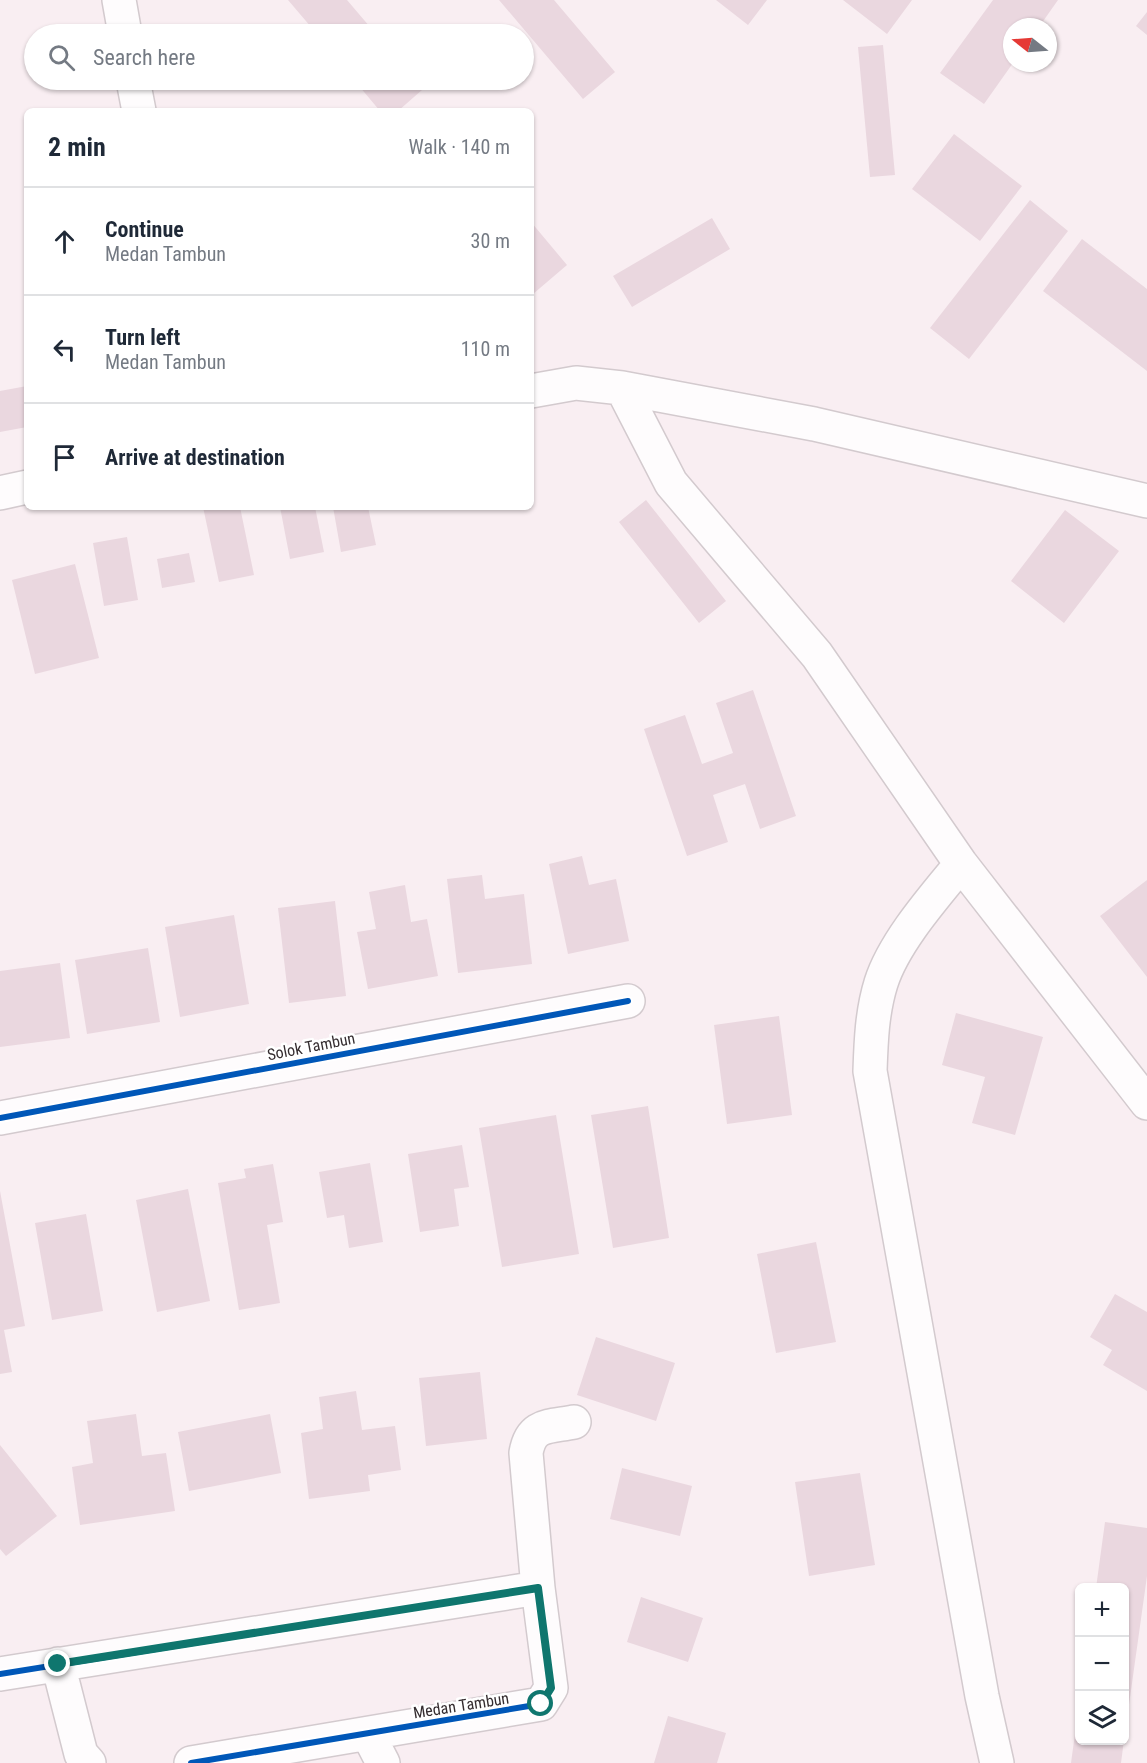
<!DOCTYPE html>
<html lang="en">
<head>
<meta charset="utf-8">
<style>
  :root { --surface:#fff; --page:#f6f6f7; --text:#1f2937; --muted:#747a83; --line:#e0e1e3 }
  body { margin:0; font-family:"Roboto Condensed",sans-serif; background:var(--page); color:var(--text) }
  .controls { position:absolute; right:18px; bottom:18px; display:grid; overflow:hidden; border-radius:9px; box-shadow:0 2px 4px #0004 }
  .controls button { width:54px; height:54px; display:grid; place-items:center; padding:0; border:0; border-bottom:2px solid var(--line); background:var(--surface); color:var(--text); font:30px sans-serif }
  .compass { position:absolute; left:1003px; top:18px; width:54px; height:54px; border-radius:50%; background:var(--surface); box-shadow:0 2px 4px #0004; rotate:287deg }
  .stop { position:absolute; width:18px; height:18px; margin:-14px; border:4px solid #0f766e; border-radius:50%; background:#fff }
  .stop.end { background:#0f766e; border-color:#fff; box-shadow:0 2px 6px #0008 }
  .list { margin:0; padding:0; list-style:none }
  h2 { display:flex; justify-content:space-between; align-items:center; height:78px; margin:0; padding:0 24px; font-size:26px }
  h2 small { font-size:20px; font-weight:400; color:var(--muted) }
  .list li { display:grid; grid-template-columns:39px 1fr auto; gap:18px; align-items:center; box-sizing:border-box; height:108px; padding:0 24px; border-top:2px solid var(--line) }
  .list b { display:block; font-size:22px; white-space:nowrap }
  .list p { margin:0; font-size:20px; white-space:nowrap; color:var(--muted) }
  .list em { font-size:20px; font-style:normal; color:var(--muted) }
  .icon { flex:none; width:33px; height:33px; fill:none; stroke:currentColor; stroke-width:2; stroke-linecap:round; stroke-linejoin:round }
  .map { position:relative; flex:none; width:1147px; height:1763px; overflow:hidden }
  .search { position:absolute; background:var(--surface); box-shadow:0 2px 4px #0004; left:24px; top:24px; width:510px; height:66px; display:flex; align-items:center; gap:15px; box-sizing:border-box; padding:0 21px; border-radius:33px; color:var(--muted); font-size:22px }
  .panel { position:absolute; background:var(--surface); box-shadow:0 2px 4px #0004; left:24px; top:108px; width:510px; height:402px; border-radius:9px }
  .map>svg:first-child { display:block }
</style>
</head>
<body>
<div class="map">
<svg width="1147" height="1763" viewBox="0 0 1147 1763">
  <rect width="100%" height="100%" fill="#f9eef2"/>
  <path fill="#ead7df" d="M288,0h59l29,34h-59z
    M499,0h55l61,72 -32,27z
    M716,0h51l-19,25z
    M843,0h69l-25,34z
    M993,0h65l-19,27h-27l1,36 -29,41 -44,-31z
    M1147,12v23l-11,-9z
    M883,45l12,130 -25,2 -12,-130z
    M354,80h59l9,10 -24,21h-18z
    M954,134l68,52 -42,55 -68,-52z
    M1030,200l38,31 -99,128 -39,-31z
    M712,218l18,31 -98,58 -19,-31z
    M531,222l36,43 -34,29 -2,-2z
    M1082,239l65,50v82l-104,-80z
    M27,386v41l-27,5v-41z
    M646,500l80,101 -27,22 -80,-101z
    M203,507h37l14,68 -35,7z
    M280,507h35l9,45 -34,7z
    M333,507h35l8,38 -35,7z
    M1065,510l54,41 -55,72 -53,-42z
    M127,537l11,63 -34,6 -11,-63z
    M189,553l6,29 -33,6 -5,-29z
    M75,564l24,94 -64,16 -23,-94z
    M753,690l43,126 -36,13 -15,-45 -32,11 15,47 -41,14 -43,-127 41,-14 17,49 31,-11 -17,-50z
    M582,856l7,29 27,-6 13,62 -61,13 -19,-90z
    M482,875l3,24 39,-5 8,70 -74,9 -11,-94z
    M1147,880v97l-47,-61z
    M405,885l6,37 16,-3 11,57 -70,13 -11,-57 19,-3 -7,-37z
    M335,901l11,95 -57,7 -11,-95z
    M234,915l15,89 -69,13 -15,-90z
    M148,948l12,74 -73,12 -12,-74z
    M60,963l10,75 -70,9v-76z
    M956,1013l87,24 -28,98 -43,-12 13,-46 -43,-12z
    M779,1016l13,99 -65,9 -13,-99z
    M648,1106l21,132 -56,10 -22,-133z
    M556,1115l23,139 -77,13 -23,-139z
    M462,1145l7,42 -15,2 5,37 -39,6 -12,-78z
    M370,1163l13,79 -34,6 -5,-33 -17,3 -8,-46z
    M273,1164l10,58 -16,3 13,78 -41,7 -21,-127 28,-5 -2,-9z
    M188,1189l22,112 -53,11 -21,-112z
    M0,1191l25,135 -21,4 8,42 -12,2z
    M86,1214l17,97 -51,9 -17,-97z
    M816,1242l20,100 -60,11 -19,-99z
    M1115,1294l32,18v79l-44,-26 9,-15 -22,-13z
    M596,1337l79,26 -19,58 -79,-26z
    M480,1372l7,67 -61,7 -7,-68z
    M356,1391l6,39 33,-4 6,44 -33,5 2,16 -61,8 -8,-66 22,-4 -4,-32z
    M136,1414l6,42 24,-3 9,58 -95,14 -8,-58 21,-4 -6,-42z
    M270,1414l11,59 -92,18 -11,-59z
    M0,1445l57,71 -51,40 -6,-7z
    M622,1468l70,18 -12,50 -70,-17z
    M860,1473l15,92 -66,11 -14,-94z
    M1105,1522l42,6v48l-21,150 -2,-138h-28z
    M641,1597l62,21 -15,44 -61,-20z
    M1078,1712l2,28h44l-3,23h-50z
    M668,1716l58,17 -9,30h-63z"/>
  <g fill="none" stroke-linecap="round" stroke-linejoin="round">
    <defs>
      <path id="minor" d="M119,0l6,34
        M133,80l6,31
        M622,388l49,95 146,172 144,209 186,239
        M531,391l45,-8 46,5 192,36 333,77
        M0,493l27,-6
        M961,864c-27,33 -67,78 -80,119 -9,29 -10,58 -11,88l112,625 15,67
        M0,1118l628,-117
        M538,1588l-12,-135c5,-30 23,-26 48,-31
        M58,1664l23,90 8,9
        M0,1674l538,-86 13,100 -10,16 -350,59
        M368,1734l15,29"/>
    </defs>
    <use href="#minor" stroke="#d3cace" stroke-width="36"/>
    <use href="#minor" stroke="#fefcfd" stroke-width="33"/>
    <defs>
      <path id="cycleway" d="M0,1118l628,-117
        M0,1674l538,-86 13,100 -10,16 -350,59"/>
    </defs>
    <use href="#cycleway" stroke="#fff" stroke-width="10"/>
    <use href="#cycleway" stroke="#0057b8" stroke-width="6"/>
  </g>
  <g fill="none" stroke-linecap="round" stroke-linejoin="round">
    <path stroke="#0f766e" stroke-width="8" d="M58,1664l480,-76 13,100 -10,16"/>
  </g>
  <g text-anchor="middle" stroke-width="5" stroke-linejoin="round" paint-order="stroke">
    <g font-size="16" fill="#342c2f" stroke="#fff">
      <text transform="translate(311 1046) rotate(-11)" y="6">Solok Tambun</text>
      <text transform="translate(461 1705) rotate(-9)" y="6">Medan Tambun</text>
    </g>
  </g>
</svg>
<div class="controls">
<button>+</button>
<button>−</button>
<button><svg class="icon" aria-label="layers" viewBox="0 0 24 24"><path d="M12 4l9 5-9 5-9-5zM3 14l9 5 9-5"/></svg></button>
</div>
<svg class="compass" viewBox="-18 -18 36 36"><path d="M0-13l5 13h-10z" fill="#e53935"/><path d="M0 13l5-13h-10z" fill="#747a83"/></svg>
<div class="stop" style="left:541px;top:1704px"></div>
<div class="stop end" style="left:58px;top:1664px"></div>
<div class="search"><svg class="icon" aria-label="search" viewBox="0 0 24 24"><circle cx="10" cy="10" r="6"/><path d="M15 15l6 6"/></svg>Search here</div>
<section class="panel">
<h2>2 min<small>Walk · 140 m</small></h2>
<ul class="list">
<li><svg class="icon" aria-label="ahead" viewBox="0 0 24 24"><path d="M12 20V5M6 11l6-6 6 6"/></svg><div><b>Continue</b><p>Medan Tambun</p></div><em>30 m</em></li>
<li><svg class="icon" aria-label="left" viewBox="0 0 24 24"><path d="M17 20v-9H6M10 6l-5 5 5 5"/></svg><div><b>Turn left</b><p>Medan Tambun</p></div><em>110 m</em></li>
<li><svg class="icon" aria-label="arrive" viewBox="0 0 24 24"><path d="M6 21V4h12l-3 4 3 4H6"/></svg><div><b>Arrive at destination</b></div></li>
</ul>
</section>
</div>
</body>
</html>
